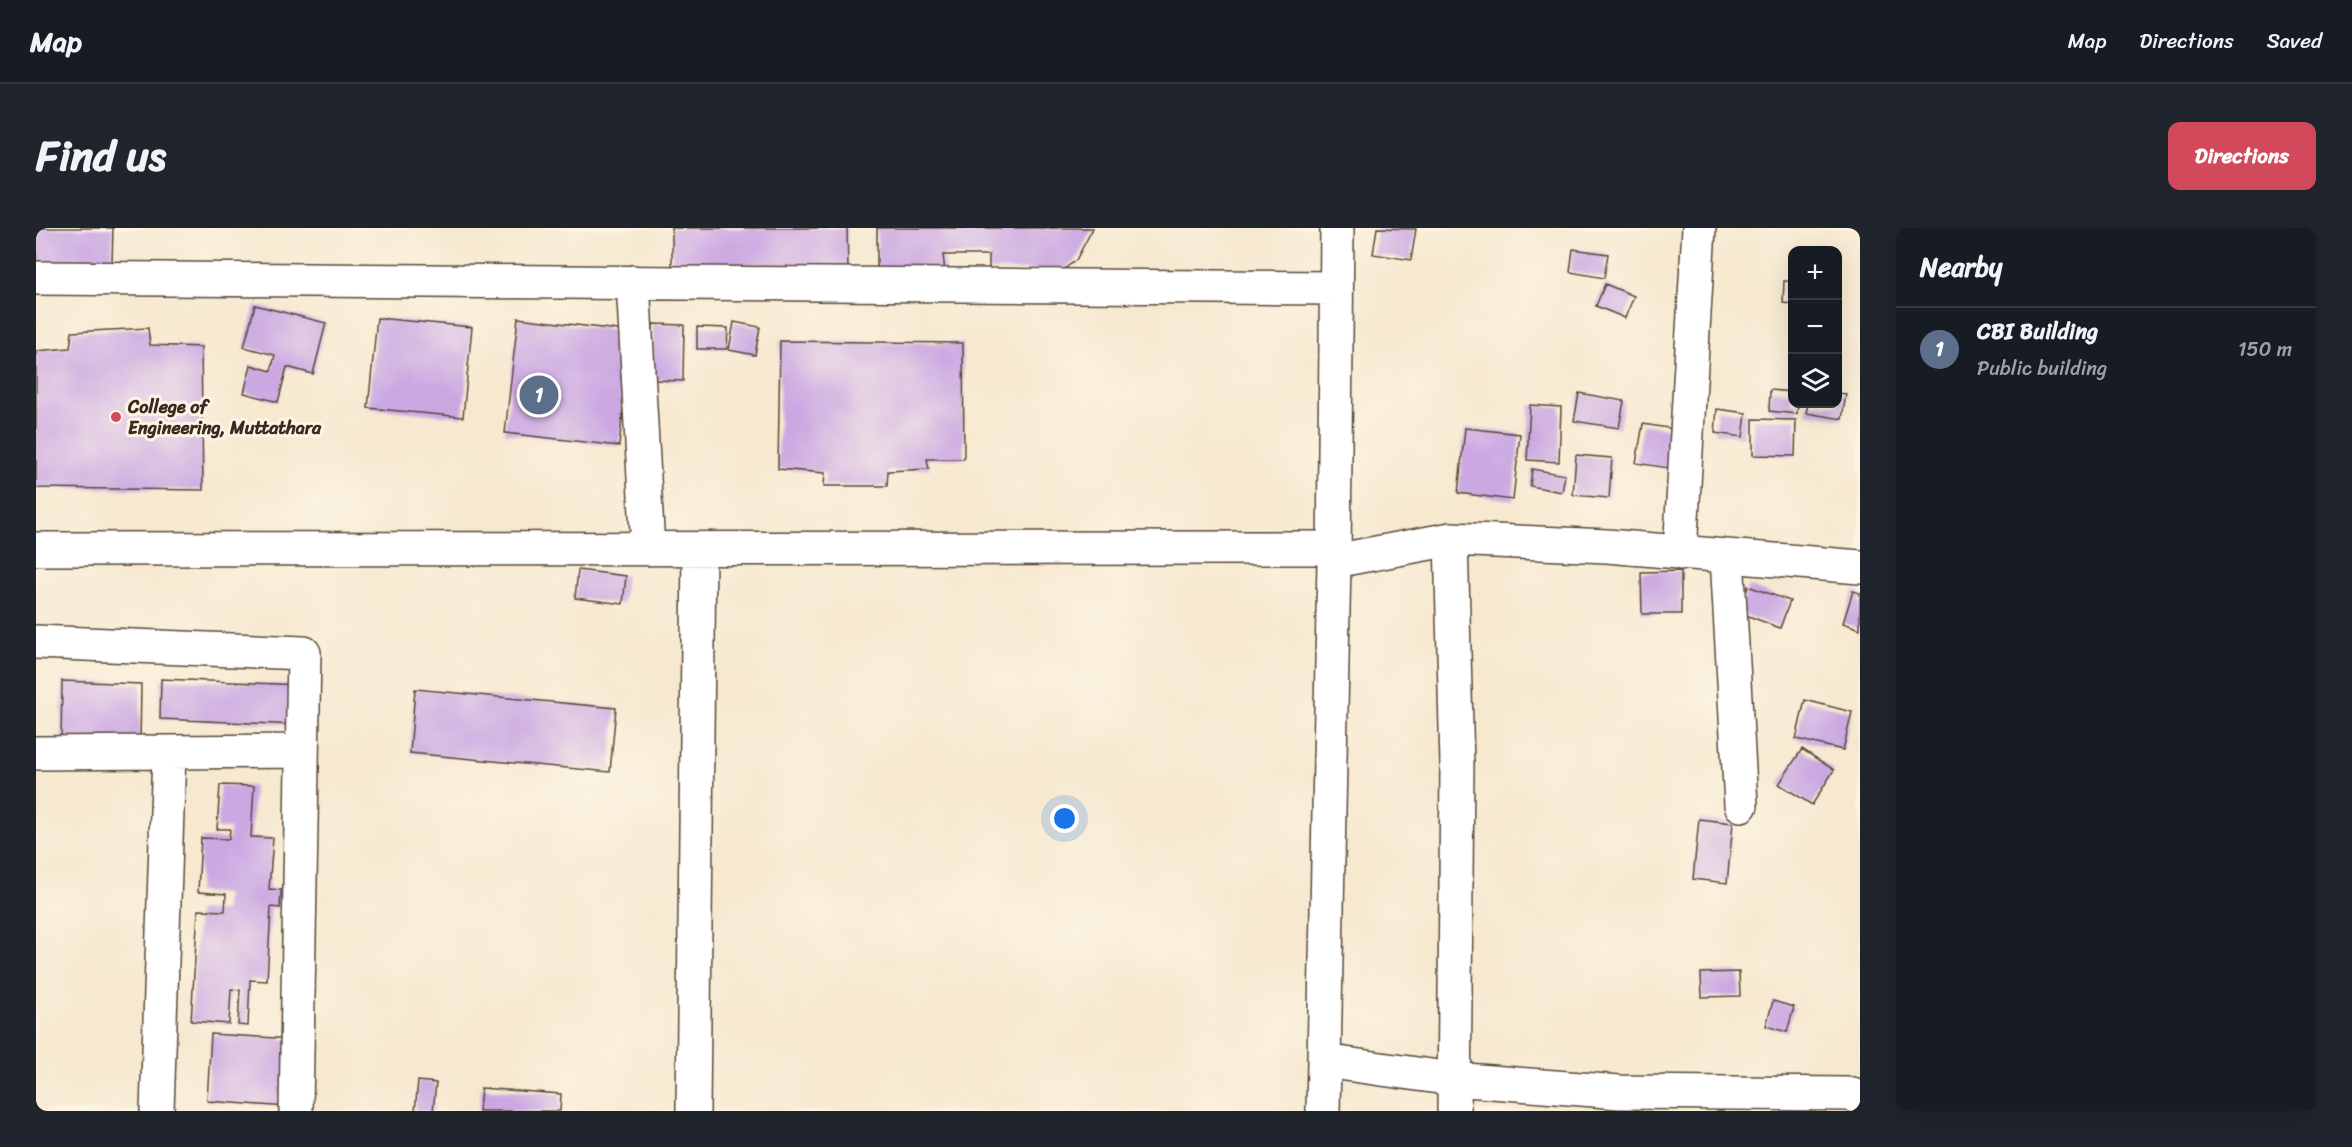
<!DOCTYPE html>
<html lang="en">
<head>
<meta charset="utf-8">
<style>
  :root { --surface:#171b24; --page:#20242c; --text:#f1f3f6; --muted:#9ea1a6; --line:#363941; --accent:#d1495b }
  body { margin:0; font-family:Sriracha,sans-serif; background:var(--page); color:var(--text) }
  .controls { position:absolute; right:18px; top:18px; display:grid; overflow:hidden; border-radius:12px; box-shadow:0 6px 24px #0002 }
  .controls button { width:54px; height:54px; display:grid; place-items:center; padding:0; border:0; border-bottom:2px solid var(--line); background:var(--surface); color:var(--text); font:30px sans-serif }
  .you { position:absolute; left:1029px; top:591px; width:21px; height:21px; margin:-15px; border:4px solid #fff; border-radius:50%; background:#1a73e8; box-shadow:0 0 0 9px #1a73e833 }
  .badge { display:grid; place-items:center; width:39px; height:39px; border-radius:50%; background:var(--accent); color:#fff; font-size:20px; font-weight:700 }
  .pin { position:absolute; translate:-50% -50%; border:3px solid #fff; box-shadow:0 2px 6px #0006 }
  .list { margin:0; padding:0; list-style:none }
  h2 { display:flex; justify-content:space-between; align-items:center; height:78px; margin:0; padding:0 24px; font-size:26px }
  h2 small { font-size:20px; font-weight:400; color:var(--muted) }
  .list li { display:grid; grid-template-columns:39px 1fr auto; gap:18px; align-items:center; box-sizing:border-box; height:84px; padding:0 24px; border-top:2px solid var(--line) }
  .list b { display:block; font-size:22px; white-space:nowrap }
  .list p { margin:0; font-size:20px; white-space:nowrap; color:var(--muted) }
  .list em { font-size:20px; font-style:normal; color:var(--muted) }
  .icon { flex:none; width:33px; height:33px; fill:none; stroke:currentColor; stroke-width:2; stroke-linecap:round; stroke-linejoin:round }
  .map { position:relative; flex:none; width:1824px; height:883px; overflow:hidden; border-radius:12px }
  header { display:flex; align-items:center; gap:36px; box-sizing:border-box; height:84px; padding:0 30px; background:var(--surface); border-bottom:2px solid var(--line) }
  header strong { font-size:28px }
  nav { display:flex; gap:33px; margin-inline-start:auto; font-size:21px }
  .intro { display:flex; align-items:center; justify-content:space-between; box-sizing:border-box; height:144px; padding:0 36px }
  h1 { margin:0; font-size:42px }
  .button { padding:15px 27px; border-radius:12px; background:var(--accent); color:#fff; font-size:21px; font-weight:700 }
  main { display:flex; gap:36px; padding:0 36px }
  aside { flex:1; background:var(--surface); border-radius:12px; box-shadow:0 6px 24px #0002 }
  .map>svg:first-child { display:block }
</style>
</head>
<body>
<header>
<strong>Map</strong>
<nav><a>Map</a><a>Directions</a><a>Saved</a></nav>
</header>
<div class="intro"><h1>Find us</h1><a class="button">Directions</a></div>
<main>
<div class="map">
<svg width="1824" height="883" viewBox="0 0 1824 883">
  <rect width="100%" height="100%" fill="#fcf5e5"/>
  <filter id="ink" filterUnits="userSpaceOnUse"><feTurbulence type="fractalNoise" baseFrequency=".0167" numOctaves="2"/><feDisplacementMap in="SourceGraphic" scale="12" xChannelSelector="R" yChannelSelector="G"/><feConvolveMatrix kernelMatrix="1 2 1 2 8 2 1 2 1" color-interpolation-filters="sRGB"/></filter>
  <filter id="wash" filterUnits="userSpaceOnUse"><feTurbulence type="fractalNoise" baseFrequency=".008" numOctaves="4" result="noise"/><feDisplacementMap in="SourceGraphic" scale="24" xChannelSelector="R" yChannelSelector="G"/><feGaussianBlur stdDeviation="1.35" result="paint"/><feColorMatrix in="noise" values="0 0 0 0 0 0 0 0 0 0 0 0 0 0 0 0 0 1.4 0 .05"/><feComposite in="paint" operator="in"/></filter>
  <g filter="url(#wash)">
    <rect width="100%" height="100%" fill="#f7e9d0"/>
    <g id="blocks">
      <path fill="#cba8e2" d="M0,0h77l-1,35 -76,1z
        M636,0h175l1,42 -176,3z
        M841,0h216l-17,32 -13,10h-74v-15h-46l2,17 -68,-3z
        M1341,0l39,1 -5,31 -38,-6z
        M1537,21l35,5 -4,24 -34,-6z
        M1748,53h8v23l-9,-1z
        M1569,56l29,12 -9,22 -29,-12z
        M219,77l71,18 -13,51 -26,-7 -9,35 -34,-9 7,-28 20,6 4,-16 -31,-8z
        M341,90l95,9 -9,90 -95,-9z
        M482,90l108,13 -5,47 5,1 -7,67 -114,-13z
        M698,94l26,5 -5,28 -26,-5z
        M617,96l31,1 -1,56 -31,-1z
        M661,99l31,1 -1,21h-30z
        M112,100l2,17 51,2 2,143 -167,-2v-137l34,-3 2,-16z
        M744,113l183,2 1,116h-37l2,10 -41,2 -1,15h-63l1,-13 -47,-4z
        M1734,162l22,2v12h6l-1,10 -28,-3z
        M1543,165l45,8 -5,27 -45,-7z
        M1802,165l8,1 -4,25 -36,-6 2,-9h30z
        M1494,177l31,2 -2,55 -32,-2z
        M1681,181l29,4 -3,24 -28,-4z
        M1717,191l43,1 -1,36 -42,-1z
        M1607,196l38,6 -6,39 -39,-6z
        M1429,200l55,6 -7,66 -55,-7z
        M1540,227l36,3 -3,40 -36,-3z
        M1496,241l33,6 -3,17 -32,-6z
        M542,342l48,6 -3,28 -48,-6z
        M1645,343v43h-39l-1,-42z
        M1712,358l42,15 -10,27 -42,-16z
        M1817,363l7,2v36l-17,-6z
        M125,451l140,6 -2,40 -139,-6z
        M26,453l79,3 -1,62 -79,-3z
        M379,461l201,19 -6,64 -200,-19z
        M1769,472l47,12 -9,38 -47,-11z
        M1766,521l32,21 -22,35 -33,-21z
        M184,557l34,1 -3,51 22,1 -4,51 12,1 -1,18 -9,-1 -4,74 -17,-1 -2,46 -10,-1 2,-35 -9,-1 -2,35 -38,-3 7,-111 27,1 1,-17 -28,-2 3,-54 28,1 1,-10h-13z
        M1663,591l34,4 -6,60 -34,-4z
        M1703,744l1,24 -38,1 -1,-24z
        M1737,773l21,6 -7,25 -21,-6z
        M175,806l81,5 -4,68 -81,-6z
        M382,853l18,2 -3,28h-18z
        M445,860l80,6 -1,17h-81z"/>
    </g>
  </g>
  <g filter="url(#ink)">
    <use href="#blocks" fill-opacity="0" stroke="#574739" stroke-width="1.5"/>
    <g fill="none" stroke-linecap="round" stroke-linejoin="round">
      <defs>
        <path id="minor" d="M0,50l1300,10
          M597,54l15,267
          M1415,311l6,226 -3,346
          M0,321l1298,-1
          M1644,325l19,-325
          M1691,329l14,248
          M1298,333l117,-22 156,7 253,21
          M0,414l268,11 -8,458
          M0,525l265,-2
          M1288,833l129,18 167,13 228,2 12,3
          M121,883l12,-359
          M657,883l6,-562
          M1287,883l11,-550 3,-333"/>
      </defs>
      <use href="#minor" stroke="#574739" stroke-width="36"/>
      <use href="#minor" stroke="#fff" stroke-width="33"/>
    </g>
  </g>
  <circle fill="#d1495b" stroke="#fcf5e5" stroke-width="2" cx="80" cy="189" r="6"/>
  <g text-anchor="middle" stroke-width="6" stroke-linejoin="round" paint-order="stroke">
    <g font-size="18" font-weight="bold" fill="#3b2a1e" stroke="#fcf5e5" text-anchor="start">
      <text x="92" y="185">College of<tspan x="92" dy="21">Engineering, Muttathara</tspan></text>
    </g>
  </g>
</svg>
<div class="controls">
<button>+</button>
<button>−</button>
<button><svg class="icon" aria-label="layers" viewBox="0 0 24 24"><path d="M12 4l9 5-9 5-9-5zM3 14l9 5 9-5"/></svg></button>
</div>
<div class="you"></div>
<div class="pin badge" style="left:503px;top:167px;background:#5c6f8a">1</div>
</div>
<aside>
<h2>Nearby<small></small></h2>
<ul class="list">
<li><span class="badge" style="background:#5c6f8a">1</span><div><b>CBI Building</b><p>Public building</p></div><em>150 m</em></li>
</ul>
</aside>
</main>
</body>
</html>
